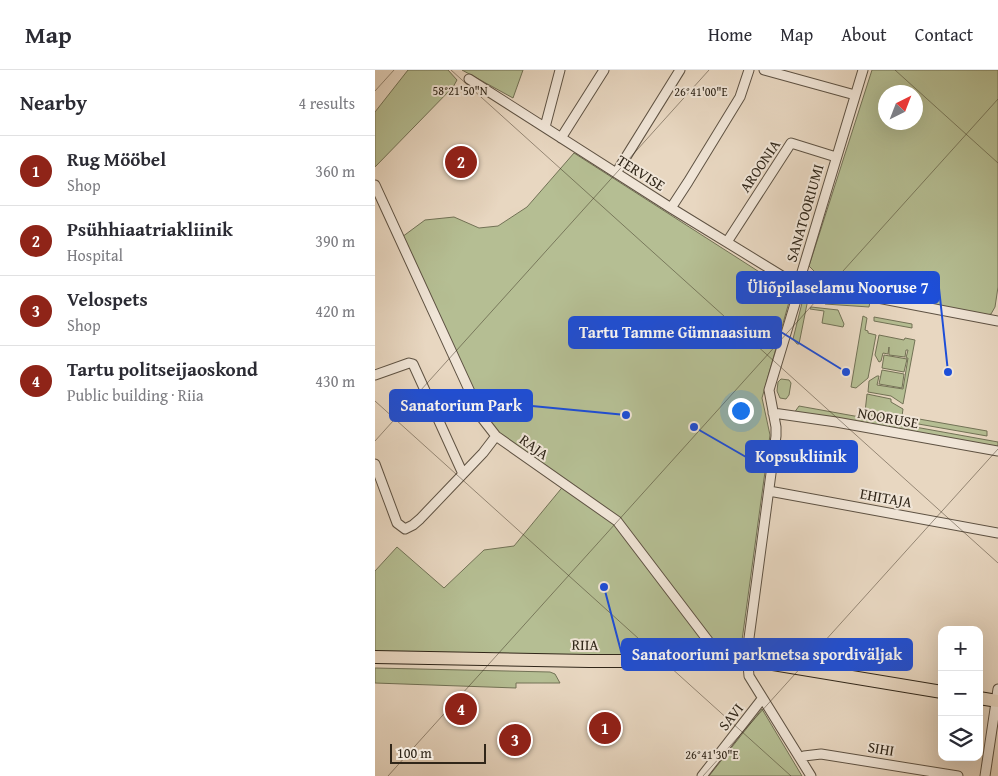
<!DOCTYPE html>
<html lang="en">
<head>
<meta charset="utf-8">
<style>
  :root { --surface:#fff; --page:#f7f7f7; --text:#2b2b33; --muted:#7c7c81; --line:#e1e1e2; --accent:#8f2418 }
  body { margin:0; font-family:"Gentium Book Plus",serif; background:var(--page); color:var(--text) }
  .controls { position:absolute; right:15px; bottom:15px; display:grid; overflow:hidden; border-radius:10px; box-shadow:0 5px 20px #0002 }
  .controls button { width:45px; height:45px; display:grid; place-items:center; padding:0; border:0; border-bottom:1px solid var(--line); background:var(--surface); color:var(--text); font:25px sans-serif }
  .compass { position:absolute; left:503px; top:15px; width:45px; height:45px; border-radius:50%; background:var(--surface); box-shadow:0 5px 20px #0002; rotate:42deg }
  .scale { position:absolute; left:15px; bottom:12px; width:96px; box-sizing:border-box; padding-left:5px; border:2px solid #302619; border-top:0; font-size:14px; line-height:18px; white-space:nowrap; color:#302619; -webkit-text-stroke:4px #f0e5d7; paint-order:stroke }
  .you { position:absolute; left:365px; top:340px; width:18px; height:18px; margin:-12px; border:4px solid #fff; border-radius:50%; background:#1a73e8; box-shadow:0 0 0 8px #1a73e833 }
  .badge { display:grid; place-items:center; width:32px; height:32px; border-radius:50%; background:var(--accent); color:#fff; font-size:16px; font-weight:700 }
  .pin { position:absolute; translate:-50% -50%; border:2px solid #fff; box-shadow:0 1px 5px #0006 }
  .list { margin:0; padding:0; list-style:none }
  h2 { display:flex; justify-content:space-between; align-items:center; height:65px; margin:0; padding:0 20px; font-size:21px }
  h2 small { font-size:16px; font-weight:400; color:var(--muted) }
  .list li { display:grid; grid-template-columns:32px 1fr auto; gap:15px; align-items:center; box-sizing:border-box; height:70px; padding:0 20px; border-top:1px solid var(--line) }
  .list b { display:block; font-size:19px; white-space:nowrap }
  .list p { margin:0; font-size:16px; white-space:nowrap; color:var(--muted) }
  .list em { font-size:16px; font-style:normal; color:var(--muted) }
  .icon { flex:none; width:28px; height:28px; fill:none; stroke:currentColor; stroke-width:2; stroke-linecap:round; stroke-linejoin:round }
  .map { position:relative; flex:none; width:623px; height:706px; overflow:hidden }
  header { display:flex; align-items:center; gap:30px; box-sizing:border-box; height:70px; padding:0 25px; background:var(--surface); border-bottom:1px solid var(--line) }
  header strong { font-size:24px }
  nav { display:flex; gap:28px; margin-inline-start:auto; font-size:18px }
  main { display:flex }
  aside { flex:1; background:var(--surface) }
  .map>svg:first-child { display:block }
</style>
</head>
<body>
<header>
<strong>Map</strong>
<nav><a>Home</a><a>Map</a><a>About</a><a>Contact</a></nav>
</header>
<main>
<aside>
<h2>Nearby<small>4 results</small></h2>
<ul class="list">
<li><span class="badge">1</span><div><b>Rug Mööbel</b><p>Shop</p></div><em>360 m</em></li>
<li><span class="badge">2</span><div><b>Psühhiaatriakliinik</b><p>Hospital</p></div><em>390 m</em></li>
<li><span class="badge">3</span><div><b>Velospets</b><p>Shop</p></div><em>420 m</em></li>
<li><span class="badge">4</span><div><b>Tartu politseijaoskond</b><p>Public building · Riia</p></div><em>430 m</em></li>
</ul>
</aside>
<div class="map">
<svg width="623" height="706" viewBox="0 0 623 706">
  <rect width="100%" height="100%" fill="#e8d7c1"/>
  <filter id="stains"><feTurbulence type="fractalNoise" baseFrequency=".004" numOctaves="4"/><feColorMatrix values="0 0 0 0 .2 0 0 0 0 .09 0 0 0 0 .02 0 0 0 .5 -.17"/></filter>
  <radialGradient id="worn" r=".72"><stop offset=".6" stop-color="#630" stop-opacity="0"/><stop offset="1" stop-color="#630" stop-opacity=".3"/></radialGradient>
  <path fill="#b5be93" stroke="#727256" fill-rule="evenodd" d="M33,0h40l9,10 -4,7 -78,80v-55z
    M87,0h61l-10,28z
    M497,0h126v217l-3,20 -4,7 -4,1 -168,-33 -3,-9 -7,-7zM510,22h30v30h-30z
    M199,83l215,138v11l-27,96 8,37 -30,220 -80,-1 -10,2 -275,-4v-81l22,-24 47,41 40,-38 30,-4 51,-62 -71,-53 -35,-69 -57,-125 23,-17 29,-3 25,11 19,-2 29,-19z
    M451,224l44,8 -1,5 -44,-3z
    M426,226l7,3 -9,45h-2l-4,-5 10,-40 -4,1z
    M436,237l27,3 6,14 -1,3 -21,-4 2,-12 -14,-2z
    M488,246l4,2 -2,12 3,1v2l8,2 -8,43 -12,10 -5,-1z
    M499,247l38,7v4l-38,-7z
    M504,265l25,5 1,-2 10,2 -12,64 -12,-8 -23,-4 1,-11 8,-5h2l-2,9 26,4 5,-31h-2l2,-8h-2l-1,7 -16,-2v-8l-1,7 -5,-1 -2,8 -2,1 -4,-7z
    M509,285l23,4 -3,13 -22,-4z
    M507,300l22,4 -2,14 -23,-4z
    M406,309l8,1 2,3 -2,12 -3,4 -6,-1 -3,-7 1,-9z
    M492,324l24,5v3l12,7 -1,7 85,15v5l-120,-21 -2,-3z
    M424,336l199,36v7l-204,-36z
    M0,598l175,4 5,2 5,9h-44v5l-141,-5z
    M387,639l40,67h-93z"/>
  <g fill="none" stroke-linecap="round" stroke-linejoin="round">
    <defs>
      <path id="minor" d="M389,0l91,25
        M94,9l202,129 129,79 15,-1 183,35
        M170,57l15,-57
        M186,68l43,-68
        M241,103l64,-103
        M0,115l107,233 14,18 121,85 102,134 6,5
        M296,138l17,-26 52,-85 9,-27
        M352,172l64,-99 45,14
        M0,305l34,-12 4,1 50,110
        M398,343l63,9 162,29
        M0,394l22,59 8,6 8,-4 7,-6 63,-66 13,-17
        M394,421l229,42
        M425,688l4,-2 17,-2 137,22
        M327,706l60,-77
        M436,706l-62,-100 -2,-23 29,-217v-9l-7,-37 31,-103 2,-15 61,-202
        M610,706l13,-87"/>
      <path id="highway" d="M0,587l214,4h157l21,2 175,29
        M604,628l19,3"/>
    </defs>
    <use href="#minor" stroke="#5e5243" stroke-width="11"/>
    <use href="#highway" stroke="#302619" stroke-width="14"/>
    <use href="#minor" stroke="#f0e5d7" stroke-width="9"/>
    <use href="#highway" stroke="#e8d7c1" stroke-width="12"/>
  </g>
  <path fill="none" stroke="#302619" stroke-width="1" stroke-opacity="0.45" d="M76,0l547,493M520,0l103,93M0,21l19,-21M0,331l416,375M0,371l334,-371M13,706l610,-677M328,706l295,-327"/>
  <g text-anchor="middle" stroke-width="4" stroke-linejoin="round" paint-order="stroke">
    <g font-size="15" fill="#302619" stroke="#f0e5d7">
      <text transform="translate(385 96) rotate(-56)" y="5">AROONIA</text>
      <text transform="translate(266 103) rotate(32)" y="5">TERVISE</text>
      <text transform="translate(430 143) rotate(-74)" y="5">SANATOORIUMI</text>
      <text transform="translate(513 348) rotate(10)" y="5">NOORUSE</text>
      <text transform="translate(159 377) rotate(36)" y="5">RAJA</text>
      <text transform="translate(511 428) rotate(10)" y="5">EHITAJA</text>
      <text transform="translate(210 575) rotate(1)" y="5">RIIA</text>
      <text transform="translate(356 647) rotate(-52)" y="5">SAVI</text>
      <text transform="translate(506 679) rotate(9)" y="5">SIHI</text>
    </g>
  </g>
  <g font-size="12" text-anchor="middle" fill="#302619" stroke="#f0e5d7" stroke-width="4" stroke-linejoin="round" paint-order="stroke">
    <text x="85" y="25">58°21'50"N</text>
    <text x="326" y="26">26°41'00"E</text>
    <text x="337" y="689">26°41'30"E</text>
  </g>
  <path fill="none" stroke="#1d4ed8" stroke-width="2" d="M573 302L564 218M471 302L406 262M251 345L157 336M319 357L371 387M229 517L247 585"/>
  <g fill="#1d4ed8" stroke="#f0e5d7" stroke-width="2">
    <circle cx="573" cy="302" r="5"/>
    <circle cx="471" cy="302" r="5"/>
    <circle cx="251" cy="345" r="5"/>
    <circle cx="319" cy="357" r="5"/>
    <circle cx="229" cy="517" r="5"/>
  </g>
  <g fill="#1d4ed8" stroke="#1d4ed8" stroke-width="2">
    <rect x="362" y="202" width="202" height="31" rx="5"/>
    <rect x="194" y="247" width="212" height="31" rx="5"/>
    <rect x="15" y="320" width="142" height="31" rx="5"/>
    <rect x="371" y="371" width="111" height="31" rx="5"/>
    <rect x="247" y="569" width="290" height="31" rx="5"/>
  </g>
  <g font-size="16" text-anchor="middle" font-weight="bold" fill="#fff">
    <text x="463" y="223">Üliõpilaselamu Nooruse 7</text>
    <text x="300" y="268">Tartu Tamme Gümnaasium</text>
    <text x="86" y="341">Sanatorium Park</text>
    <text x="426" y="392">Kopsukliinik</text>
    <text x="392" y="590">Sanatooriumi parkmetsa spordiväljak</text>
  </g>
  <rect width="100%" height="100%" filter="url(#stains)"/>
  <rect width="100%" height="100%" fill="url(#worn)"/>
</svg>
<div class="controls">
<button>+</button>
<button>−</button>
<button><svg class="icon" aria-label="layers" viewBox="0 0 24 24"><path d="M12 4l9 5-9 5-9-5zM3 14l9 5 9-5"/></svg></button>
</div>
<svg class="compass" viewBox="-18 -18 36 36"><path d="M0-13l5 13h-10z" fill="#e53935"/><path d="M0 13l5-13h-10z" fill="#7c7c81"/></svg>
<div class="scale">100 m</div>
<div class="you"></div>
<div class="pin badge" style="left:230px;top:658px">1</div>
<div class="pin badge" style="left:86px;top:92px">2</div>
<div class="pin badge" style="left:140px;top:670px">3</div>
<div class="pin badge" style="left:86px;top:639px">4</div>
</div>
</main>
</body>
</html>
